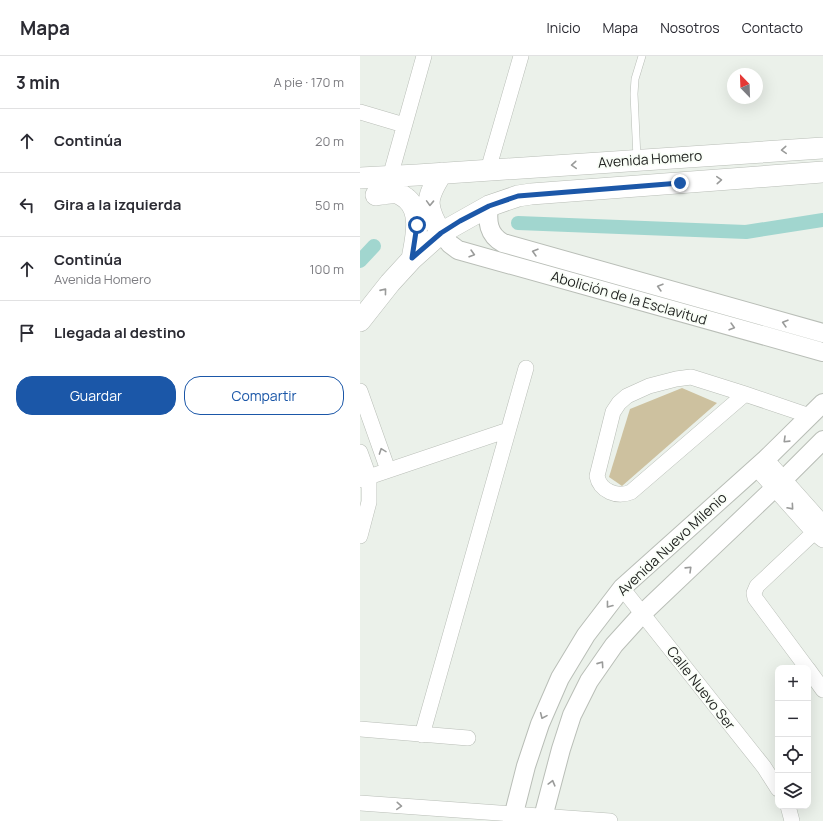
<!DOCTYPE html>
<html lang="es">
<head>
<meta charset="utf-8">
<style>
  :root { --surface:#fff; --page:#f7f7f7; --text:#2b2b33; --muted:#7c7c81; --line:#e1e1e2; --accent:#1b57a8 }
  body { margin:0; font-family:Manrope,sans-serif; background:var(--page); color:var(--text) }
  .controls { position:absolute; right:12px; bottom:12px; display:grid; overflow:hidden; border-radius:8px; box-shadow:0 4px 16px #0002 }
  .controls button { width:36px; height:36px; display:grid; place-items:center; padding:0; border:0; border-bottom:1px solid var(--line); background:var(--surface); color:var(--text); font:20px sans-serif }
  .compass { position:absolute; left:367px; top:12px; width:36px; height:36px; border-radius:50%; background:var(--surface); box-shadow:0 4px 16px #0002; rotate:337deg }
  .stop { position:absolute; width:12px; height:12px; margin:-9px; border:3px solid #1b57a8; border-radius:50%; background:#fff }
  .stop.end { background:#1b57a8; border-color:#fff; box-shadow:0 1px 4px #0008 }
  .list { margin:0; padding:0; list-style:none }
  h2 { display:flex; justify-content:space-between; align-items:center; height:52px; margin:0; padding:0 16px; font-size:17px }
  h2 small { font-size:13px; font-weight:400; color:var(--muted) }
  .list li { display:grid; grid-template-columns:26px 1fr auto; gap:12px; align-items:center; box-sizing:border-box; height:64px; padding:0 16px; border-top:1px solid var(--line) }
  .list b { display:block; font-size:15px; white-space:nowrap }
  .list p { margin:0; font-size:13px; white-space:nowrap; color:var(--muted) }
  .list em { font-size:13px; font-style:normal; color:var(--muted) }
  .actions { display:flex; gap:8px; padding:12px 16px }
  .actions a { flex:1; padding:9px 0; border:1px solid var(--accent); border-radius:16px; text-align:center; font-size:14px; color:var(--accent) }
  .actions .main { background:var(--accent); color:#fff }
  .icon { flex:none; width:22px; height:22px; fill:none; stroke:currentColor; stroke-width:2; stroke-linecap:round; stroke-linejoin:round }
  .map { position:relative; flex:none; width:463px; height:765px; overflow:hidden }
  header { display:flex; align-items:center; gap:24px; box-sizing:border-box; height:56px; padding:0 20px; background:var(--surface); border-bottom:1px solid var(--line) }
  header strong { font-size:19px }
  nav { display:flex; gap:22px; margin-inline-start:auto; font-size:14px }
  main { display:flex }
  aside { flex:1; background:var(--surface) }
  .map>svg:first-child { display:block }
</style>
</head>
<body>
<header>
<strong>Mapa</strong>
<nav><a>Inicio</a><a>Mapa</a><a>Nosotros</a><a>Contacto</a></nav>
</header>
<main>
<aside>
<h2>3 min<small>A pie · 170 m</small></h2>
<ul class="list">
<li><svg class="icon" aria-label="ahead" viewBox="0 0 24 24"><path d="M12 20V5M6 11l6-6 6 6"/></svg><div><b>Continúa</b></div><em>20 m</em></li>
<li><svg class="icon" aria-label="left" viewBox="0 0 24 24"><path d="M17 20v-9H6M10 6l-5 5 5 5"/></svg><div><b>Gira a la izquierda</b></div><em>50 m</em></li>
<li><svg class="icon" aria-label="ahead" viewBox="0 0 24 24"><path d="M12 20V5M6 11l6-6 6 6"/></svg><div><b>Continúa</b><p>Avenida Homero</p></div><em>100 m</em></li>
<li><svg class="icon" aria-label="arrive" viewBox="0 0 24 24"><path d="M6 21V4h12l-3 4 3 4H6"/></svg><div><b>Llegada al destino</b></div></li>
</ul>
<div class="actions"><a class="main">Guardar</a><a>Compartir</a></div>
</aside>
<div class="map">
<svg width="463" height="765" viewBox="0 0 463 765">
  <rect width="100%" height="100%" fill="#ebf1ea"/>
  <path fill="#cdc19f" d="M322,332l35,15 -95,83 -13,-9 21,-68z"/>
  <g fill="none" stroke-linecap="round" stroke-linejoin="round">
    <path stroke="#a1d6cf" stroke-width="14" d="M158,167l228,9 77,-12
      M0,205l14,-15"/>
    <defs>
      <path id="service" d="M277,102l-3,-64 1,-15 7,-23"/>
      <path id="minor" d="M0,56l44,13
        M128,114l33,-114
        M30,121l34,-121
        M0,335l28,79
        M385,338l-114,98c-14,6 -31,-1 -34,-16l16,-64 6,-9 8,-7 22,-10 27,-7 15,-2 54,17 65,22
        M0,396l9,25v25l-9,34
        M406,403l57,64
        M396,412l57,64 10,8
        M0,424l148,-50
        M262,532l142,179 14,22
        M447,612l-52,-70 -1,-5 3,-7 66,-62
        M448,613l15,21
        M0,673l108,9
        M62,679l104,-367
        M0,747l250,18
        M428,750l4,15"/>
      <path id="tertiary" d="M129,150c-2,15 -1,29 14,37l320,90
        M81,177l9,11 8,6 365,102
        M152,765l14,-55 14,-42 20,-46 26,-43 36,-47 144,-129 57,-56
        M182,765l19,-72 11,-34 17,-34 25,-36 29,-32 141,-134 39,-39"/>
      <path id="secondary" d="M0,122l57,-3 406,-27
        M16,139c6,-1 15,-3 21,-2 4,1 7,4 10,6 16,14 8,42 5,60
        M81,177c-16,-27 -16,-34 1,-60
        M0,265l30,-38 22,-24 29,-26 48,-27 29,-10 13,-2 292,-22"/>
    </defs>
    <use href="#service" stroke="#b9beb7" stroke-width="8"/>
    <use href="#minor" stroke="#b9beb7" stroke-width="16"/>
    <use href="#tertiary" stroke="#b9beb7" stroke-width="20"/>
    <use href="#secondary" stroke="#b9beb7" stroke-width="22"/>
    <use href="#service" stroke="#fff" stroke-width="7"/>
    <use href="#minor" stroke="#fff" stroke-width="15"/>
    <use href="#tertiary" stroke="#fff" stroke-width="18"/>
    <use href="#secondary" stroke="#fff" stroke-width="21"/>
  </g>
  <defs><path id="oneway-chevron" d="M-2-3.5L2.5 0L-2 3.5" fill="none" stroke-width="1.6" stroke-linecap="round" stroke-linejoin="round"/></defs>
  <g stroke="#9a9b9a">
    <use href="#oneway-chevron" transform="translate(424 94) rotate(176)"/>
    <use href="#oneway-chevron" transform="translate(214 109) rotate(176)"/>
    <use href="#oneway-chevron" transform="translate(359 124) rotate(-4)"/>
    <use href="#oneway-chevron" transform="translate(70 147) rotate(92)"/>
    <use href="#oneway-chevron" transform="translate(175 196) rotate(-164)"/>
    <use href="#oneway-chevron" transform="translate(112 198) rotate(16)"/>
    <use href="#oneway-chevron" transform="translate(300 231) rotate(-164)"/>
    <use href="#oneway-chevron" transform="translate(24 235) rotate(-51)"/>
    <use href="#oneway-chevron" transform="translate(425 267) rotate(-164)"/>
    <use href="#oneway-chevron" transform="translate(372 271) rotate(16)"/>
    <use href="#oneway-chevron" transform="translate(426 384) rotate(136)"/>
    <use href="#oneway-chevron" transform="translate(22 395) rotate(-110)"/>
    <use href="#oneway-chevron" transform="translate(431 451) rotate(49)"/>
    <use href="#oneway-chevron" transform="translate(329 513) rotate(-44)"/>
    <use href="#oneway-chevron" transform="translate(249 549) rotate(128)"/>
    <use href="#oneway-chevron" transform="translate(241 608) rotate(-55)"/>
    <use href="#oneway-chevron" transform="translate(183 660) rotate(114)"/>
    <use href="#oneway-chevron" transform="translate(192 727) rotate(-75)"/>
    <use href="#oneway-chevron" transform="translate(39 750) rotate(4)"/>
  </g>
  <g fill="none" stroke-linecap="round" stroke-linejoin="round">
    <path stroke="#1b57a8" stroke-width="5" d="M57,169l-5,33 29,-25 19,-12 29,-15 29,-10 162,-13"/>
  </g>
  <g text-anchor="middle" stroke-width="3.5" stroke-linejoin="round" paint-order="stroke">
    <g font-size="14" fill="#1f211f" stroke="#f9fef7">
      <text transform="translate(290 103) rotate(-4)" y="5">Avenida Homero</text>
      <text transform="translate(269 242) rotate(16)" y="5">Abolición de la Esclavitud</text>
      <text transform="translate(312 488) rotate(-43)" y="5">Avenida Nuevo Milenio</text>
      <text transform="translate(341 632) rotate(52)" y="5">Calle Nuevo Ser</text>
    </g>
  </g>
</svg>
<div class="controls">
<button>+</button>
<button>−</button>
<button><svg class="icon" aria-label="locate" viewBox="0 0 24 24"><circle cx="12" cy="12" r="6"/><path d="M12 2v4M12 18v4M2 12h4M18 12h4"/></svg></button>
<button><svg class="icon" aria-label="layers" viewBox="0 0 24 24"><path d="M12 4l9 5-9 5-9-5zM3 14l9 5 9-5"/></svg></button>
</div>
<svg class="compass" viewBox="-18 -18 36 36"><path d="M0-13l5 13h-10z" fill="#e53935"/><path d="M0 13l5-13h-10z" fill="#7c7c81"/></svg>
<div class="stop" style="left:57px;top:169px"></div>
<div class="stop end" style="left:320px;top:127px"></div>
</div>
</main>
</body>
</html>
